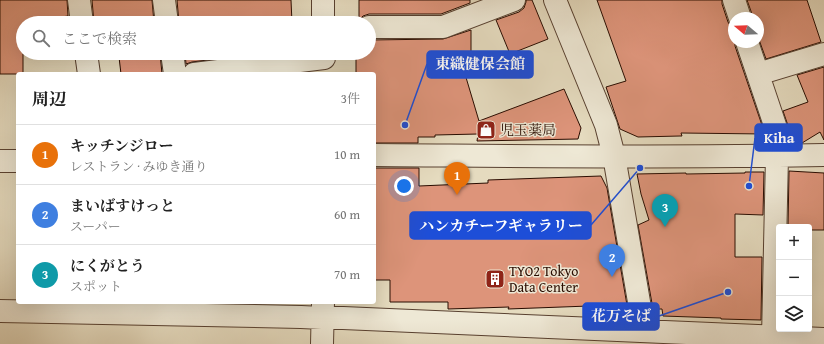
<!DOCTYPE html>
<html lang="ja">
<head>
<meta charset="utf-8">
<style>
  :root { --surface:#fff; --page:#f2f2f2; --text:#222; --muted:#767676; --line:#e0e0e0; --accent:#db2777 }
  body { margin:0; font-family:"Gentium Book Plus","Noto Serif JP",serif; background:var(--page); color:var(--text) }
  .controls { position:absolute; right:12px; bottom:12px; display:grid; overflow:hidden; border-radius:4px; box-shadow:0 4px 16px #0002 }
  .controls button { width:36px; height:36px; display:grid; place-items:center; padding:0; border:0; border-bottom:1px solid var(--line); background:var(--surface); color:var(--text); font:20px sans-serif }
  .compass { position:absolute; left:728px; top:12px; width:36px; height:36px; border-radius:50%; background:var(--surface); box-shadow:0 4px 16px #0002; rotate:289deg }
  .you { position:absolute; left:404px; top:186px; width:14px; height:14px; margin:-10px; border:3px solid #fff; border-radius:50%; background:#1a73e8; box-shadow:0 0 0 6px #1a73e833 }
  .badge { display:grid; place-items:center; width:26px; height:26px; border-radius:50%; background:var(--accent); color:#fff; font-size:13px; font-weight:700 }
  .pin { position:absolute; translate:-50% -33px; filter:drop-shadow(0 1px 2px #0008) }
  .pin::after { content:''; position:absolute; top:21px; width:14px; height:12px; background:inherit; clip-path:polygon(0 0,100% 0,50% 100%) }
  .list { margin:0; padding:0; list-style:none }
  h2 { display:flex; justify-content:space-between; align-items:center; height:52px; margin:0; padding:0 16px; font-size:17px }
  h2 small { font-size:13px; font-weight:400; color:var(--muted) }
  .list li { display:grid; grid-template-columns:26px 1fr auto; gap:12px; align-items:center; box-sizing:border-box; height:60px; padding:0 16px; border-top:1px solid var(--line) }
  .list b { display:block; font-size:15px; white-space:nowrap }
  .list p { margin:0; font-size:13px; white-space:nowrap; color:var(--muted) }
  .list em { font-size:13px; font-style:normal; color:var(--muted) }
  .icon { flex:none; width:22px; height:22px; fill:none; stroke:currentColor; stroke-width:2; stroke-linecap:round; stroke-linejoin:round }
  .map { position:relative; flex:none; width:824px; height:344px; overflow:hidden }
  .search { position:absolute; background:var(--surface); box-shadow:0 4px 16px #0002; left:16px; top:16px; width:360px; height:44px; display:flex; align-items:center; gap:10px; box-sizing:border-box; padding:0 14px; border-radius:22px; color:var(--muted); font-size:15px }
  .panel { position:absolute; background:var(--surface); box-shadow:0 4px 16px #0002; left:16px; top:72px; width:360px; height:232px; border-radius:4px }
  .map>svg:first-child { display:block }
</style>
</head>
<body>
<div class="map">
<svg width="824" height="344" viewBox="0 0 824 344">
  <rect width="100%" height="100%" fill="#e5dbbf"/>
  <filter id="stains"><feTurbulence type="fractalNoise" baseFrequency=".005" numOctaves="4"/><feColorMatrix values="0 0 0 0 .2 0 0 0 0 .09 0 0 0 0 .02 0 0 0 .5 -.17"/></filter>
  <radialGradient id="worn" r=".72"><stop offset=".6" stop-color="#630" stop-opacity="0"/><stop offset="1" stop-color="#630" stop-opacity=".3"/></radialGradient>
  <path fill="#dd947a" stroke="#290c00" d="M0,0h67l1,16 -45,7v51h-23z
    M92,0h60l2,23h-60z
    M177,0h114l1,23h-113z
    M359,0h111v3l-29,11h-72l-6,2 -4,4z
    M526,0h6l16,39 -38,15 -14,-34 23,-8 5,-4 2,-6z
    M597,0h125v4l6,18 3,5 3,2v13h1v4l30,88 -84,-1 1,3h-2l-42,1 -18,-8 -14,-42 20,-6z
    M747,0h60l14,42 -55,17 -8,-22v-19h-6v-4z
    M471,30v34h-9l17,57 85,-32 17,39 -3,11 -101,2 1,-7 -43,1v2h-17v6h-44v-69h-18v-21h13v-13l74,-1z
    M99,53h61l2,21h-41l-2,-17 -20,2z
    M185,53h77l-70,9 -6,2z
    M824,67v73l-4,-8 -18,11h-8l-11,-32 25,-9 -11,-27z
    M374,168h45v18l69,-3v-3l113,-4 6,12 21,123 -39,2v-7l-81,3 1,-2 -61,2v-7h-58v-22h-16z
    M789,171l35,2v57h-15v-3h-21z
    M745,172h19l-1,43 -28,-1v43h27l-1,63 -40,-1v-1l-58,-2 -1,-7h-9l-15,-84 11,-5 -8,-26 -4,-20 49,-1v1l59,-1z"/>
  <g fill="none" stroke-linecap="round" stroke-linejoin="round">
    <defs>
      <path id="minor" d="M79,0l3,23
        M164,0l3,23
        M323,0v23
        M555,0l51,125 8,31 30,175
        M734,0l6,18
        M369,27h74l71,-27
        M747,42l38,113
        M86,53l3,21
        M172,53l3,21
        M194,74l130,-16
        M758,74l66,-20
        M374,155c150,1 300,3 450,0
        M0,161h18
        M0,311l301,6 21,1h21l481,21
        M773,337l4,-181
        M322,344l1,-42"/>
    </defs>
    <use href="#minor" stroke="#584030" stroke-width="24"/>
    <use href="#minor" stroke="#eee8d5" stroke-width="22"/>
  </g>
  <defs>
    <symbol id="shop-square" viewBox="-11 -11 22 22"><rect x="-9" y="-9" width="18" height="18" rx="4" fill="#8f2418" stroke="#eee8d5"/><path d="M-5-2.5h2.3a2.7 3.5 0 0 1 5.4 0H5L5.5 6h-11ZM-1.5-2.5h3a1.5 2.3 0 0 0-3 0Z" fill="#fff"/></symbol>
    <symbol id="building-square" viewBox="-11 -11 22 22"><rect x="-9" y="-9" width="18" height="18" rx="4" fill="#8f2418" stroke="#eee8d5"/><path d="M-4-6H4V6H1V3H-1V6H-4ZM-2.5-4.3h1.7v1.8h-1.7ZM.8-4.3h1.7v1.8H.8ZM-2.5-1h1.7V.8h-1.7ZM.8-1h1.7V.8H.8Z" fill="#fff"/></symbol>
  </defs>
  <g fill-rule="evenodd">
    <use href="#shop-square" x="475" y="119" width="22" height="22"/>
    <use href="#building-square" x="484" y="268" width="22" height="22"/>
  </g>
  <g text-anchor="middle" stroke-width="3" stroke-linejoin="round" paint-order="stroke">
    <g font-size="14" fill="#290c00" stroke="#eee8d5" text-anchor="start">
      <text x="500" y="135">児玉薬局</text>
      <text x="509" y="276">TYO2 Tokyo<tspan x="509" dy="16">Data Center</tspan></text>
    </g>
  </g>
  <path fill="none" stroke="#1d4ed8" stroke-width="1.5" d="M405 125L427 64M749 186L755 138M640 168L591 225M728 292L659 316"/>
  <g fill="#1d4ed8" stroke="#eee8d5" stroke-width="1.5">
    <circle cx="405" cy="125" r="4"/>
    <circle cx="749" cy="186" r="4"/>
    <circle cx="640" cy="168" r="4"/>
    <circle cx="728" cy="292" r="4"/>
  </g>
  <g fill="#1d4ed8" stroke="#1d4ed8" stroke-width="1.5">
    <rect x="427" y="51" width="106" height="27" rx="4"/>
    <rect x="755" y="124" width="47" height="27" rx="4"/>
    <rect x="410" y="212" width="181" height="27" rx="4"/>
    <rect x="583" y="303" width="76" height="27" rx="4"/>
  </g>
  <g font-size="15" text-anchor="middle" font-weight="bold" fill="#fff">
    <text x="480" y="69">東織健保会館</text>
    <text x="779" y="143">Kiha</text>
    <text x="501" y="231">ハンカチーフギャラリー</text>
    <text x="621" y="321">花万そば</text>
  </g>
  <rect width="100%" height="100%" filter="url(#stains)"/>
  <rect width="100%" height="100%" fill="url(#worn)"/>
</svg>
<div class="controls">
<button>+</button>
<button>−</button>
<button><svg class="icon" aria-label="layers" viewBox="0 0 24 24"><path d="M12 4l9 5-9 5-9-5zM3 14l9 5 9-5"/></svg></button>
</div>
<svg class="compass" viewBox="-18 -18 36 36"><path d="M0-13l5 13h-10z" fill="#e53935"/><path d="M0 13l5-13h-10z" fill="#767676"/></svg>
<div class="you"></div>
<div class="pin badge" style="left:457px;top:195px;background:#e8710a">1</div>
<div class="pin badge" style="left:612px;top:277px;background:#3f7fe0">2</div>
<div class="pin badge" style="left:665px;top:227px;background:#0f9aa8">3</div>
<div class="search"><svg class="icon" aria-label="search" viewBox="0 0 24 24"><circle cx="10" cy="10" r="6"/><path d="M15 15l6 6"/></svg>ここで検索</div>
<section class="panel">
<h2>周辺<small>3件</small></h2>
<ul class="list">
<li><span class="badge" style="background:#e8710a">1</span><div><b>キッチンジロー</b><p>レストラン · みゆき通り</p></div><em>10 m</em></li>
<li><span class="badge" style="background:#3f7fe0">2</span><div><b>まいばすけっと</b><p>スーパー</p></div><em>60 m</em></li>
<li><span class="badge" style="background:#0f9aa8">3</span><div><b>にくがとう</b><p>スポット</p></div><em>70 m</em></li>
</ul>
</section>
</div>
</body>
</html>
